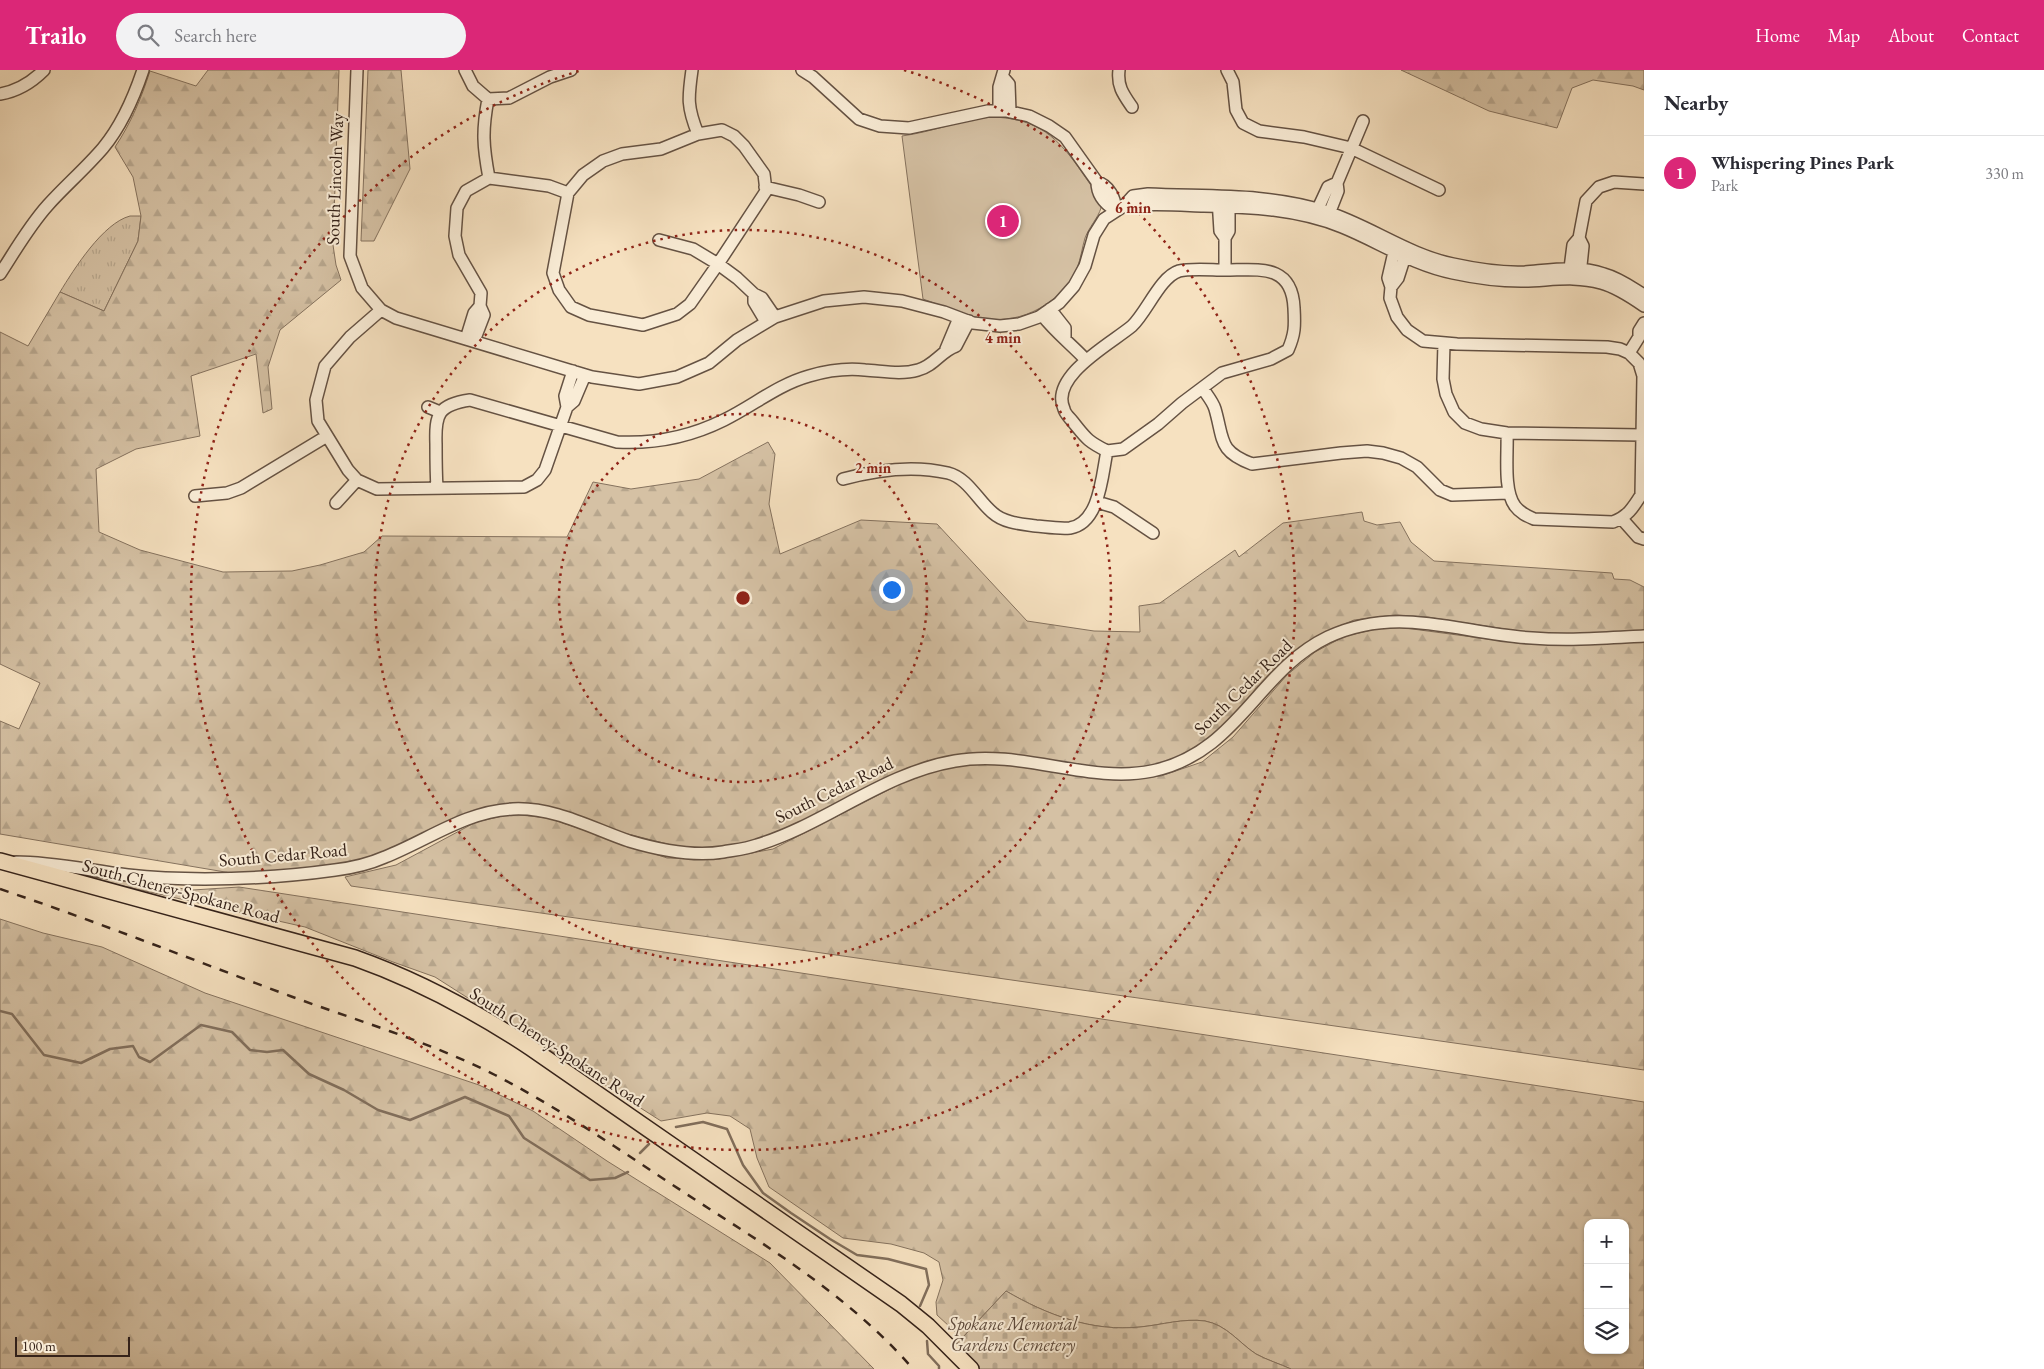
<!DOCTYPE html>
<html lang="en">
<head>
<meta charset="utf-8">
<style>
  :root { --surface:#fff; --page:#f2f2f3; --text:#2b2b33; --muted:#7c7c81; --line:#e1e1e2; --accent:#db2777 }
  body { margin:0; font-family:"EB Garamond",serif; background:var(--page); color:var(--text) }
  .controls { position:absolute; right:15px; bottom:15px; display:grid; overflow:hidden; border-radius:10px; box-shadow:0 1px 4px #0004 }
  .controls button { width:45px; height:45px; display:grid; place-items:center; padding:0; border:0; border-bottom:1px solid var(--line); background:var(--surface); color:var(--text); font:25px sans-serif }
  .scale { position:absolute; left:15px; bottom:12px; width:115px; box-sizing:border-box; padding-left:5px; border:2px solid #352219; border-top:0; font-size:14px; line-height:18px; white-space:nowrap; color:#352219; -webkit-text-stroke:4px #f9ecd6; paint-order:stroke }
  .you { position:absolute; left:891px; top:519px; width:18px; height:18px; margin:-12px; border:4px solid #fff; border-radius:50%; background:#1a73e8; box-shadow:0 0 0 8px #1a73e833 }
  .badge { display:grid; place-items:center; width:32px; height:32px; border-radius:50%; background:var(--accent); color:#fff; font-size:16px; font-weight:700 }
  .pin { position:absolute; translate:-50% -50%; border:2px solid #fff; box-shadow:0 1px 5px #0006 }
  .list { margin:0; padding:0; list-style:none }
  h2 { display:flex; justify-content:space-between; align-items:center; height:65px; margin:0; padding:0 20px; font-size:21px }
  h2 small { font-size:16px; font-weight:400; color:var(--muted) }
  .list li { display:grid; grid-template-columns:32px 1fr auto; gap:15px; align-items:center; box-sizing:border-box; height:75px; padding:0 20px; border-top:1px solid var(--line) }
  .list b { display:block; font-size:19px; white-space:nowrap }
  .list p { margin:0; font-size:16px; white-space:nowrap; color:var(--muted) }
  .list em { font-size:16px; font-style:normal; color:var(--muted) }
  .icon { flex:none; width:28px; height:28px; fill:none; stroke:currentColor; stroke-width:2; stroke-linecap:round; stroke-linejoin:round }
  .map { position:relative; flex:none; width:1644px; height:1299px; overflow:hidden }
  header { display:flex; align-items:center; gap:30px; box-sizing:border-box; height:70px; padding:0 25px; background:var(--accent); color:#fff }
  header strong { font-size:24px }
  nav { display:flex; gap:28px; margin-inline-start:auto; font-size:18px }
  .search { width:350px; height:45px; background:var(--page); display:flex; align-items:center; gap:12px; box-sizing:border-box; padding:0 18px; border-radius:28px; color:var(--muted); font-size:19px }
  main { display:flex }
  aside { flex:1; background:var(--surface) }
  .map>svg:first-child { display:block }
</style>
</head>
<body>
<header>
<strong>Trailo</strong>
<div class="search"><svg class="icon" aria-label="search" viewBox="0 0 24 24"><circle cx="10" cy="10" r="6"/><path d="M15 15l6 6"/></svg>Search here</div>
<nav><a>Home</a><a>Map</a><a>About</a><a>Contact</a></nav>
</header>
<main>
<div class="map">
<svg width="1644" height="1299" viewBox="0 0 1644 1299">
  <defs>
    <pattern id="grass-tufts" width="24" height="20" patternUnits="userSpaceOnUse" patternTransform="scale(1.25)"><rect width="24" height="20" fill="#d5c1a4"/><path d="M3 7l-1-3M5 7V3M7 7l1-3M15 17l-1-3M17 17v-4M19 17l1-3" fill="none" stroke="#b7a68d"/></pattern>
    <pattern id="forest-firs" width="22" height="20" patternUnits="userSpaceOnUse" patternTransform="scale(1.25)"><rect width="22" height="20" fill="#d5c1a4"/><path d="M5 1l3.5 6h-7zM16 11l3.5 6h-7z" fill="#b7a68d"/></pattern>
    <pattern id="cemetery-stones" width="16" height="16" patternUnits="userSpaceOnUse" patternTransform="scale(1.25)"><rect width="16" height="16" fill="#d5c1a4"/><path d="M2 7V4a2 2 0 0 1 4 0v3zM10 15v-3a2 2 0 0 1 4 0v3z" fill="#b7a68d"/></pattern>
  </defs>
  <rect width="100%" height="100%" fill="#f6e1c0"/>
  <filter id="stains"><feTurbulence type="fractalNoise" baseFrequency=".004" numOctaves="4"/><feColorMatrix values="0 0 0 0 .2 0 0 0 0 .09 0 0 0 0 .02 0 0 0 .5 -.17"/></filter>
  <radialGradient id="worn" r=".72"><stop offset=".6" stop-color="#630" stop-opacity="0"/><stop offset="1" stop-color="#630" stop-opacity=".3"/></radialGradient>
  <path fill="url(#grass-tufts)" stroke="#85725e" d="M130,146h11l-3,25 -34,70 -44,-19c14,-23 43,-69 70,-76z"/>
  <path fill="url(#forest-firs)" stroke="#85725e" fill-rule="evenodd" d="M208,0h131l-6,175 3,20 5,15 -61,50 -12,37 4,42 -9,4 -7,-59 -65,22 9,60 -64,13 -40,20 3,63 41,18 83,22 69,-1 28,-6 44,-13 18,-16 185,1 26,-55 38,7 68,-10 69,-37 7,12 -6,50 11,50 81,-34 76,4 90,97 67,10 46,1 -1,-26 21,-3 75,-53 4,7 44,-34 79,-11 2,9 13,4 23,-3 11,20 23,19 178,12 2,6 16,1 14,7v45l-68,2 -45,-1 -104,-16 -32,-2 -41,5 -35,15 -32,23 -55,63 -23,22 -30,16 -29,7 -26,4 -31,-3 -89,-14 -38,1 -38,8 -41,15 -116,60 -42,11h-46l-169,-43 -125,49 -68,14 -90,5 -231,-39v-113l19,8 21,-46 -40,-19v-332l28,14 32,-54 44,19 34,-70 3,-25 -8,-39 -18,-30c16,-24 26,-48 35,-76l46,15z
    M368,0h33l9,99 -36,72h-13z
    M1401,0h243v20l-11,-4 -40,-6 -21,8 -15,40 -68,-17z
    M1390,556l135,18 50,1 69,-4v429l-1293,-184 -6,-9 51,-12 80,-43 35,-8 37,4 119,40 52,1 54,-10 129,-66 44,-16 45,-4 124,17 46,-4 41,-14 31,-25 54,-62 28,-23 30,-16z
    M70,804l123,16 46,-3 1405,215v267h-353c-11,-5 -24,-9 -35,-15 -17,-11 -29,-29 -51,-33 -21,-3 -44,4 -65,6 -48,5 -93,-12 -134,-36l-44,47 -25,-23 -1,-13 7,-22 -4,-18 -15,-9 -33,-9 -48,-6 -74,-51 -12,-29 -7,-29 -20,-13 -23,-3 -46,8 -226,-144 -42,-15 -88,-35zM1588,1153h37v127h-37z
    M0,849l43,14 59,14 103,46 274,92 54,26 74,50 163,102 104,106h-874z"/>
  <path fill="url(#cemetery-stones)" stroke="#85725e" d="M1006,1221c41,24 86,41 134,36 21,-2 44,-9 65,-6 22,4 34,22 51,33 11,6 24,10 35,15h-320l-19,-20z"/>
  <path fill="#d5c1a4" stroke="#85725e" d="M991,47c47,1 67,20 92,57 6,9 17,22 18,34 -3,10 -12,19 -16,30 -3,10 -4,20 -8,30 -15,35 -55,56 -92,51 -20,-3 -42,-13 -62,-20l-21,-163c30,-4 59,-16 89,-19z"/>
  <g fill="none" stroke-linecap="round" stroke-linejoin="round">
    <path stroke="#816e5b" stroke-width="2.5" d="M0,941l12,3 32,41 37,8 29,-14 23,-3 6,11 11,5 51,-37 31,7 18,18 17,2 16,-2 26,24 35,16 34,20 32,10 55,-23 44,19 15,22 66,42 25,-2 13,-6
      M676,1057l27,-5 24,7 16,36 20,28 28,20 39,26 27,16 31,4 38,10 3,16 -9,21
      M640,1083l9,-9
      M927,1271l1,13 11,12v3"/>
    <defs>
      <path id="minor" d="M357,0l-7,186 12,32 19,22 15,8 196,59 47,7 38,-7 32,-14 28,-23 38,-23 49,-16 40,-4 38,4 42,11 29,11 27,3 19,-2 20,-7 20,-14 15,-17 11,-20 9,-31 10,-16 20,-13 9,-10 15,-2c58,3 120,-1 176,17 45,14 84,44 129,53 23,5 49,9 72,8 26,-2 53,-7 79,2 15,4 27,13 40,21
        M465,0l8,16 15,13
        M692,0c-4,28 -5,37 6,64
        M802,0l11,7 46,42 21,7 29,2 79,-17h18l23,5 20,10 16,11 32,45
        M1119,0c-2,16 4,24 13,37
        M1227,0l6,12 3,28 7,13 16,8 45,6 47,11 88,42
        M1003,7l6,7 1,28
        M0,24c18,-3 31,-11 44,-24
        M488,29l21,-1 41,-21 21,-7
        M488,29c-6,32 -5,47 1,79
        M999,41v-24l5,-17
        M722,60l12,6 10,10 20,28 2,17 -48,73 -28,40 -13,10 -34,11 -54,-10 -18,-8 -12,-17 -6,-17 15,-80 15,-18 20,-14 19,-7 39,-5 37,-15z
        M1097,112c12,3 19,17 18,28 -10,-6 -18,-15 -18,-28z
        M765,117l34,8 20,7
        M1218,129l2,32 5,7
        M1124,136c27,-3 53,-1 80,0 46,1 94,3 138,21 37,15 71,38 111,46 23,5 46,8 68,8 27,0 53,-6 80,2 15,4 30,14 43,23
        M1315,145l13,-28 9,-4
        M1327,149l11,-28 -1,-8 26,-62
        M1225,168l4,-7v-32
        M1579,168l4,8 -3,29
        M659,170l34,9 25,15 19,14 17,16 8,4 13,19
        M1398,177l-4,5 -6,26 3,9 -1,11 7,19 10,13 16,11 34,3 150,3 13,2 9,4
        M0,204c15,-23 29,-48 48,-69 17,-19 38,-37 55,-57 19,-23 31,-51 40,-78
        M1569,206l4,-31 6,-7 7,-37 13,-14 15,-5 30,2
        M1391,217l7,-9 9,-28
        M754,224v8l12,20
        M1050,239l15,19v10
        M381,240l-31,27 -25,29 -9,34 2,21 30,49 9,10 20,9 147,-2 13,-7 8,-10 22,-63 -2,-11 8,-25
        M1042,245c13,17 29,29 44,45
        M466,269l8,-26 6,-7
        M474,271l10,-26 -4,-9 1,-13 -22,-38 -4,-19 2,-28 9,-17 23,-13 60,8 19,7
        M1444,273l-1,36 3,15 8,18 11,11 16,6 26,4 135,2
        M946,279l13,-31
        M1203,319c4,6 10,13 12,20 9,31 3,42 37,55l89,-11 26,-2 16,2 18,5 16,9 23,23 12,5 56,-2
        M428,337l12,5
        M567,337l7,-6 11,-26
        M1507,363c1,20 -4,57 8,73 5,7 12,10 19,13l79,3c14,-5 20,-14 28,-27l2,-119 -4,-13 -10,-10 10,-16v-6l5,-8
        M1107,381l16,-2 35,-25 24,-21 40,-30 49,-14 17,-9c7,-16 7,-24 6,-42 -2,-45 -36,-38 -69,-38v-32
        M1107,381c-20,-10 -21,-13 -34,-29 -3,-4 -8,-8 -9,-13 -15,-33 48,-66 68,-83 15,-14 28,-49 47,-55 11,-3 33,-1 46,-1
        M843,409c33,-9 71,-14 105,-6 20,5 30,28 45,40 11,10 29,11 43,13 11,1 23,3 34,2 30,-5 32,-53 37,-77
        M437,418c-1,-15 -1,-29 -1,-44 -1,-30 2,-39 34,-44l147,42c38,2 73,-5 107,-22 29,-14 53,-35 85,-44 17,-5 38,-8 56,-6 18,1 36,5 53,0 16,-4 23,-19 38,-24l13,-25
        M195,426l32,-3 14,-5 86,-52
        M1097,432l17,5 39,26
        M336,433l21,-23
        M1622,449l16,18 6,2
        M16,792c38,0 75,9 112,13 64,7 143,4 207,-5 17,-2 34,-6 50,-13 43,-17 81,-46 128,-48 42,-2 78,19 116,32 30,9 63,16 94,11 11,-2 23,-3 34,-7 69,-21 126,-72 198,-84 66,-12 135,23 197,10 86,-18 105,-100 176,-134 71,-33 132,-3 204,1 37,3 75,0 112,-2"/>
      <path id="major" d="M0,791l355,97c62,22 120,53 176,90l370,256 27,22 43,43"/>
    </defs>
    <use href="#minor" stroke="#655243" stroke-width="14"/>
    <use href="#major" stroke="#352219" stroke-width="18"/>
    <use href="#minor" stroke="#f9ecd6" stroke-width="11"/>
    <use href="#major" stroke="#f6e1c0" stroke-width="15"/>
    <path stroke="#352219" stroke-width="2.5" stroke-dasharray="9 9" stroke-linecap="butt" d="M0,819c98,33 193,71 290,107 68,25 140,46 205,79 74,38 143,88 213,133 73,47 148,95 205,161"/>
  </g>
  <g fill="none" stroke="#8f2418" stroke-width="2.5" stroke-dasharray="2.5 5">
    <circle cx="743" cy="528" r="184"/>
    <circle cx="743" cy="528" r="368"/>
    <path d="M904 0A552 552 0 1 1 582 0"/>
  </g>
  <g text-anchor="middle" stroke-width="4" stroke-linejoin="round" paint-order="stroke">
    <g font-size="18" fill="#352219" stroke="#f9ecd6">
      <text transform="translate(335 109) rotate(-88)" y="6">South Lincoln Way</text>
      <text transform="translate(1243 617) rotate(-44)" y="6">South Cedar Road</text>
      <text transform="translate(834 720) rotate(-26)" y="6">South Cedar Road</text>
      <text transform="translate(283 785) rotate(-5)" y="6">South Cedar Road</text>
      <text transform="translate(181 821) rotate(15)" y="6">South Cheney-Spokane Road</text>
      <text transform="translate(557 977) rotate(33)" y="6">South Cheney-Spokane Road</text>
    </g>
    <g font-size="18" font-style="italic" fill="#5d4a3c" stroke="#f9ecd6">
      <text x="1013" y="1260">Spokane Memorial<tspan x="1013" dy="21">Gardens Cemetery</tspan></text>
    </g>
  </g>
  <circle cx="743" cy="528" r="8" fill="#8f2418" stroke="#f9ecd6" stroke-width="2.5"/>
  <g font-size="15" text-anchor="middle" font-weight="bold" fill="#8f2418" stroke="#f9ecd6" stroke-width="4" stroke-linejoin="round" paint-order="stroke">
    <text x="1133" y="143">6 min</text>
    <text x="1003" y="273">4 min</text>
    <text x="873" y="403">2 min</text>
  </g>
  <rect width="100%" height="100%" filter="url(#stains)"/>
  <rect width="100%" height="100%" fill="url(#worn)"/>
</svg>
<div class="controls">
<button>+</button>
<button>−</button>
<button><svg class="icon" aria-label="layers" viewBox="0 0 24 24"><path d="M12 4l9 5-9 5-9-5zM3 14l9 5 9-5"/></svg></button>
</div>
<div class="scale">100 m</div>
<div class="you"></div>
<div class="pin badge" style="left:1003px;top:151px">1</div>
</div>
<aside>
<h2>Nearby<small></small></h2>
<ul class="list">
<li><span class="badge">1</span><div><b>Whispering Pines Park</b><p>Park</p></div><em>330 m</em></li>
</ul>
</aside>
</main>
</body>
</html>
